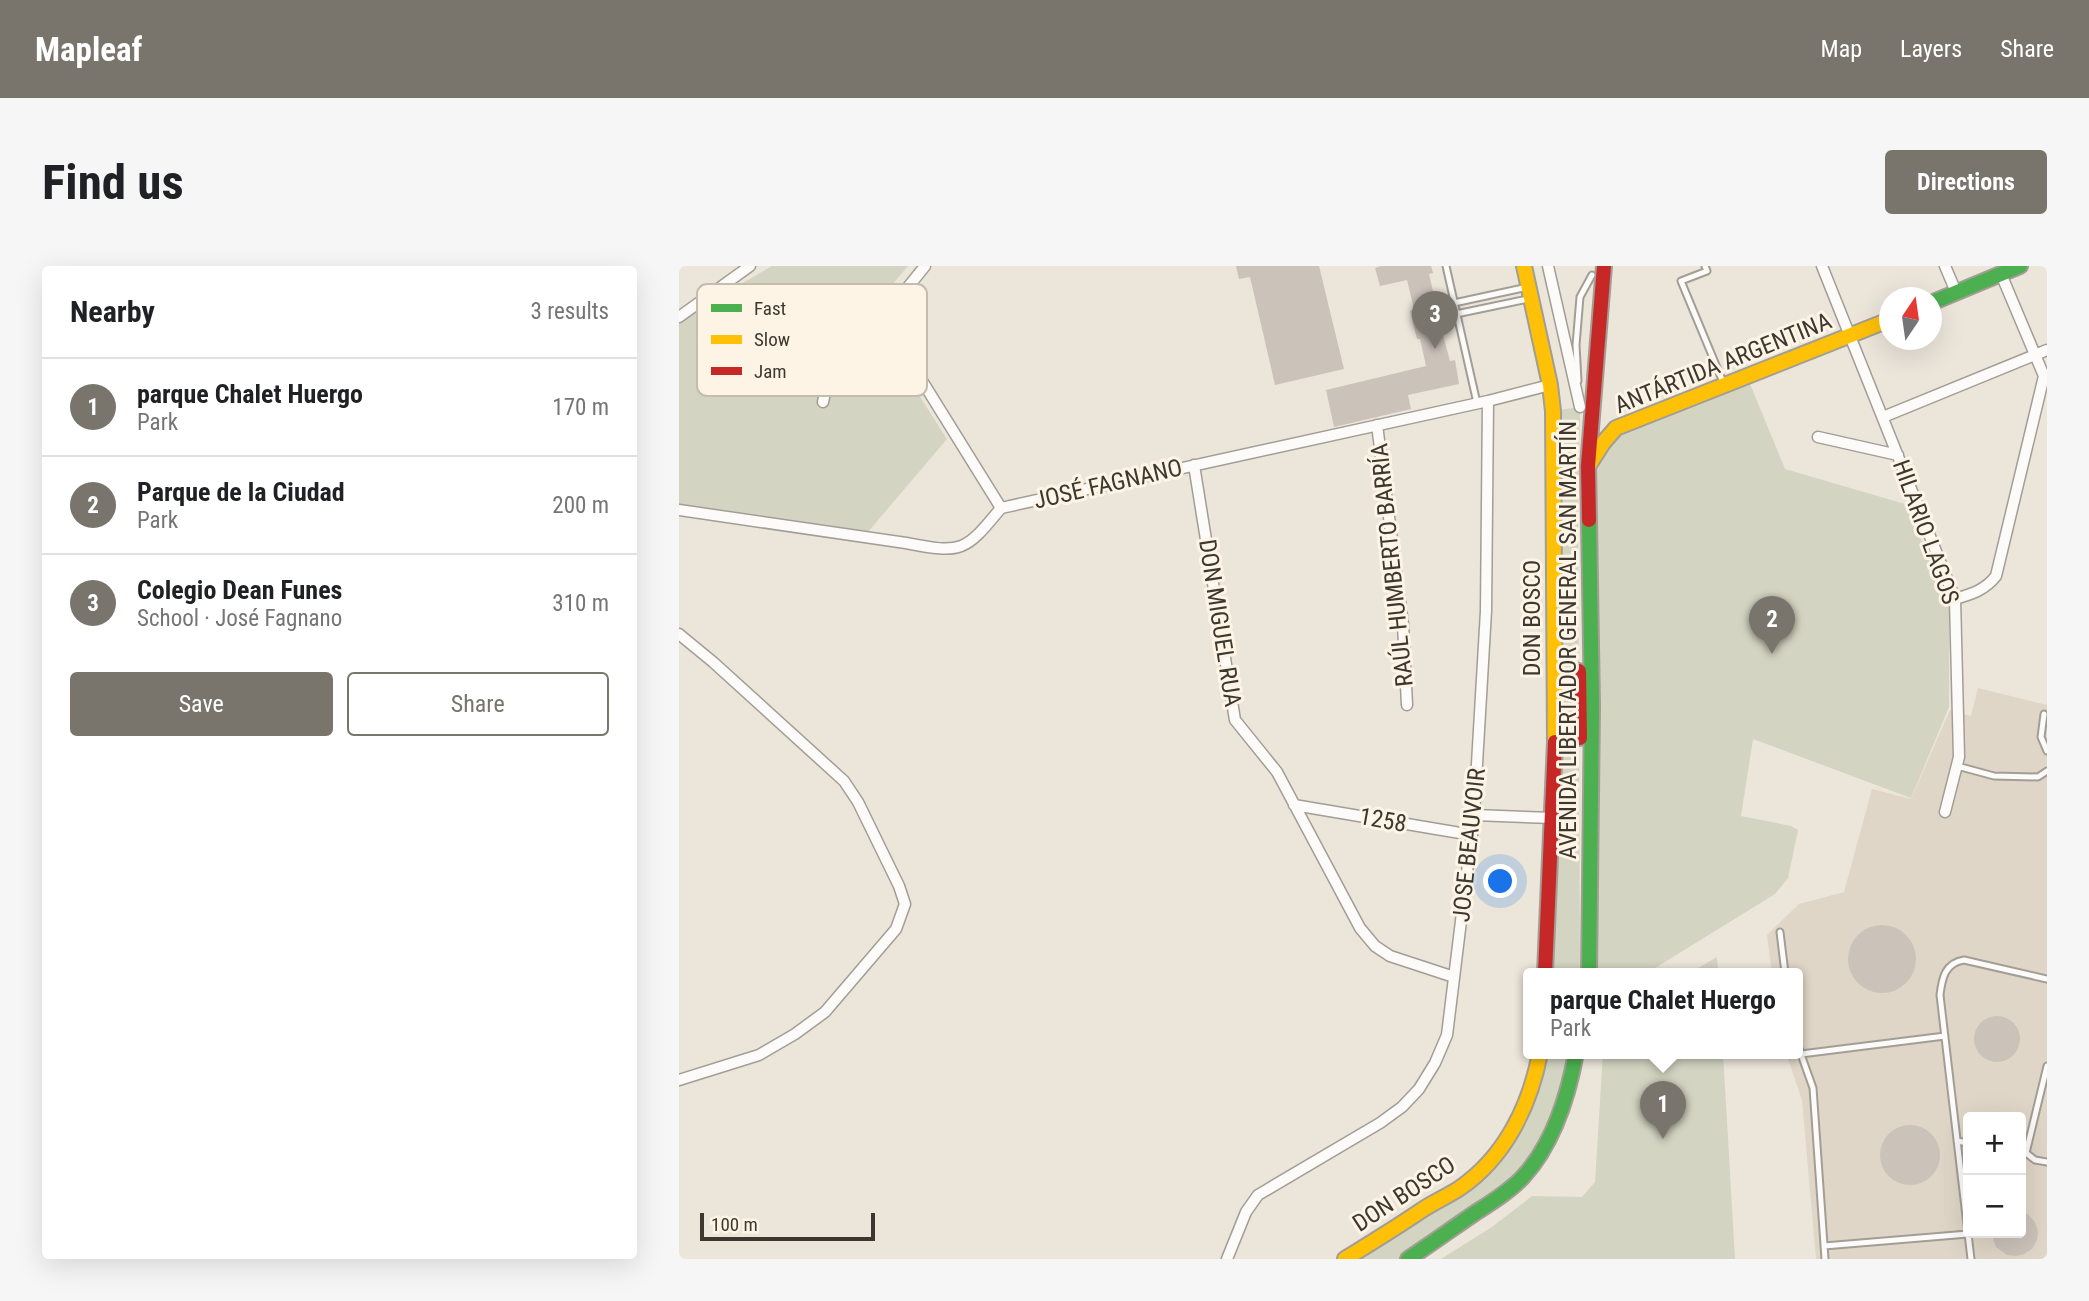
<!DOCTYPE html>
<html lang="en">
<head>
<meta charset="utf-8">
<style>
  :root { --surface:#fff; --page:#f6f6f6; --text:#202124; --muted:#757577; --line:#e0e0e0; --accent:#79756c }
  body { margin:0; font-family:"Roboto Condensed",sans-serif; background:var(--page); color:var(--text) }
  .controls { position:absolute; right:21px; bottom:21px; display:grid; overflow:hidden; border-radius:7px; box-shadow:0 7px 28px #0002 }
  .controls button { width:63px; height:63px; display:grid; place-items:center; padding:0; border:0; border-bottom:2px solid var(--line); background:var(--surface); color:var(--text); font:35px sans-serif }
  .compass { position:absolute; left:1200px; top:21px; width:63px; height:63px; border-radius:50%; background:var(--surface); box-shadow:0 7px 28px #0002; rotate:13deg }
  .scale { position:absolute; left:21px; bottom:18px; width:175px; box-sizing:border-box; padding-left:7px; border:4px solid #3c3830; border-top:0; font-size:19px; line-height:24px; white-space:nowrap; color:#3c3830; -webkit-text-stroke:5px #fef4e5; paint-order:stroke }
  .you { position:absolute; left:822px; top:616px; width:24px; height:24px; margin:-18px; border:5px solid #fff; border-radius:50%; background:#1a73e8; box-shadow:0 0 0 10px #1a73e833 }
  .badge { display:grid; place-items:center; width:46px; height:46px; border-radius:50%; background:var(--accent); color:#fff; font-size:23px; font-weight:700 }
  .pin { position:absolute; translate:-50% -58px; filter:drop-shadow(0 2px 4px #0008) }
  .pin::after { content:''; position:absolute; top:37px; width:24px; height:21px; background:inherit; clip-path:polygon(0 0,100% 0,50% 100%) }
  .popup { position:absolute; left:844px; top:702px; width:280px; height:91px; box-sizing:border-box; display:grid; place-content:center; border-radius:7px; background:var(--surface); filter:drop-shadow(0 2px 5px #0005); font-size:23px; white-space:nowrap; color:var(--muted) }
  .popup b { font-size:26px; color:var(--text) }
  .popup::after { content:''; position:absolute; left:50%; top:100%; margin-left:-14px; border:14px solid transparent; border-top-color:var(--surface) }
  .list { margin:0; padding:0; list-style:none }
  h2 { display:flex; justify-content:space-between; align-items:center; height:91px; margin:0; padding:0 28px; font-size:30px }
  h2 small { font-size:23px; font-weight:400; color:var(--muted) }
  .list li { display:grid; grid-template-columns:46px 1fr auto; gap:21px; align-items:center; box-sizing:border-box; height:98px; padding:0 28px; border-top:2px solid var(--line) }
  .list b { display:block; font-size:26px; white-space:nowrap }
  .list p { margin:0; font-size:23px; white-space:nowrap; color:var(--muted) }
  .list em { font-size:23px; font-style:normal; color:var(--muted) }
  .actions { display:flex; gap:14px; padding:21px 28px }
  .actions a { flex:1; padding:16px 0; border:2px solid var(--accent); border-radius:7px; text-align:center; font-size:24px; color:var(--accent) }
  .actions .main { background:var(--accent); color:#fff }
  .map { position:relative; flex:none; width:1368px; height:993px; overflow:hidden; border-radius:7px }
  header { display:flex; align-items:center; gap:42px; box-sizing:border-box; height:98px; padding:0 35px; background:var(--accent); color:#fff }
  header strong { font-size:33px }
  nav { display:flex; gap:38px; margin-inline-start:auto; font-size:24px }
  .intro { display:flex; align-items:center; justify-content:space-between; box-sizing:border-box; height:168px; padding:0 42px }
  h1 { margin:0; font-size:49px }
  .button { padding:18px 32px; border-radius:7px; background:var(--accent); color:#fff; font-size:24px; font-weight:700 }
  main { display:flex; gap:42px; padding:0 42px }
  aside { flex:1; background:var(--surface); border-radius:7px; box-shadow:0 7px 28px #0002 }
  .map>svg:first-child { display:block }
</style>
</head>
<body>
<header>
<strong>Mapleaf</strong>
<nav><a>Map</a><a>Layers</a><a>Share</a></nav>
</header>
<div class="intro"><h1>Find us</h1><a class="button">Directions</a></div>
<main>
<aside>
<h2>Nearby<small>3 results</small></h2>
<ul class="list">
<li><span class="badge">1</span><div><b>parque Chalet Huergo</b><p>Park</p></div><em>170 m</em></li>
<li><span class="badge">2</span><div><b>Parque de la Ciudad</b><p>Park</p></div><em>200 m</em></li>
<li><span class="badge">3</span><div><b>Colegio Dean Funes</b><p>School · José Fagnano</p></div><em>310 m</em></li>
</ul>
<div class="actions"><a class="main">Save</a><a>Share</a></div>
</aside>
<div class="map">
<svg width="1368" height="993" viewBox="0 0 1368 993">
  <rect width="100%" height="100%" fill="#ebe5da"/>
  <path fill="#e0d6c7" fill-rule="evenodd" d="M1299,422l69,17v554h-231l-14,-159 -16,-47h12v-80h-26l-5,-38 32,-31 45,-12 28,-103 39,10 39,-89 21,6zM1289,851h53v116h-53z"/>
  <path fill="#d4d4c2" d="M93,0h136l-41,48 80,125 -80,94 -188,-26v-187z
    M1071,118l35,85 120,35 44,98v105l-38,91 -158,-59 -12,77 50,10 7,4 -10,48 -13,16 -128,79h-52l1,-504 10,-20 14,-15z
    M901,141l-2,110 2,456h-35l8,-562z
    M1038,691l1,16h-28z
    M861,787h36l-4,23 -48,99 -116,84h-62l75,-48 80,-63z
    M924,787h120l12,206h-294l51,-32 40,-31 50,1 13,-15z"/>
  <path fill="#cbc3ba" d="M557,0h83l25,103 -69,16 -25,-108 -11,2z
    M702,0h50l2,7 -4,1 7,30 6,-2 6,27 -6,2 8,30 5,-1 4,24 -51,11 3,14 -77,18 -8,-37 100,-24 -6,-27h-3l-7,-28 4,-2 -7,-29 -27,6 -5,-18z
    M1169 693a34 34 0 1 1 68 0a34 34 0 1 1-68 0Z
    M1295 773a23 23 0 1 1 46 0a23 23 0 1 1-46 0Z
    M1201 889a30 30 0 1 1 60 0a30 30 0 1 1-60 0Z
    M1342,945l8,4 6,7 3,9 -1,9 -5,9 -8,5 -8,2 -9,-1 -11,-8 -5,-14h30z"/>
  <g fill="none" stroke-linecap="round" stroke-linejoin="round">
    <defs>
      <path id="lane" d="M767,0l31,137
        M1026,0l2,5 -26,10 42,101
        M775,37l74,-16
        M777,48l72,-15
        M899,115l-2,-36 4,-48 12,-22
        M1365,448l-3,23 6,14
        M1278,500l37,10 44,1 9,-6
        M1101,666l5,41
        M1119,780l15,42 12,171
        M1122,788l144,-18
        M1278,875l11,2
        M1342,886l5,1 21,-87
        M1347,887l9,7 12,2
        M1145,980l144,-12
        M1292,993l-31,-264c2,-17 5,-32 24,-35l83,19"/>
      <path id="street" d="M869,0l32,141
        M1143,0l133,333 4,158 -14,55
        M1266,0l11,26
        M0,51l71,-51
        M204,52l118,190
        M144,136l6,-27 54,-57 42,-52
        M1204,151l164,-67
        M698,159l26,199 4,81
        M1139,171l80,18
        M515,199l41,255 42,52 83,156 15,18 15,10 64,21
        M0,244l227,33c56,11 59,9 95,-35l487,-107 62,-16
        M1276,333c17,-5 30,-9 41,-23l48,-200 -43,-102
        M0,368l34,28 131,119 14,21 41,84 6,18 -9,25 -71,83 -30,22 -36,21 -80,25
        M615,539l178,30
        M795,549l79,3
        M548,993l19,-47 12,-17 122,-72 22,-16 17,-18 16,-26 12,-28 27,-220 12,-204 2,-210"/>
      <path id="fast" d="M1252,37l89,-37
        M910,254l3,186 -3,267
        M729,993c23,-15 45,-31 67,-46 17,-11 35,-22 48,-36 31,-34 45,-80 53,-124"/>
      <path id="slow" d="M845,0l26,119 3,26 2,331
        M910,199l14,-22 13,-15 273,-108
        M666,993c26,-16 52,-32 77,-49 12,-8 26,-14 38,-22 45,-31 70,-82 80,-135"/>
      <path id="jam" d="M910,254l-1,-54 16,-200
        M900,405l1,67
        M866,707l10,-231"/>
    </defs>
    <use href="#lane" stroke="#a29e95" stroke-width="9"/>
    <use href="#street" stroke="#a29e95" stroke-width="13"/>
    <use href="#fast" stroke="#a29e95" stroke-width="18"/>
    <use href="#slow" stroke="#a29e95" stroke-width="18"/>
    <use href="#jam" stroke="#a29e95" stroke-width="18"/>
    <use href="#lane" stroke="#fcfbf9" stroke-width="5"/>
    <use href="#street" stroke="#fcfbf9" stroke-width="10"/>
    <use href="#fast" stroke="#4caf50" stroke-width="14"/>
    <use href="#slow" stroke="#ffc107" stroke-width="14"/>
    <use href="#jam" stroke="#c62828" stroke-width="14"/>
  </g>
  <g text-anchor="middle" stroke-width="6" stroke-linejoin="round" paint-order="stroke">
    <g font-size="24" fill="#3c3830" stroke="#fef4e5">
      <text transform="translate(1044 97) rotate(-22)" y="8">ANTÁRTIDA ARGENTINA</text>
      <text transform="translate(429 218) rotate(-13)" y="8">JOSÉ FAGNANO</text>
      <text transform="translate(1247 266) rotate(70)" y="8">HILARIO LAGOS</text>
      <text transform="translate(713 299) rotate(-96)" y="8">RAÚL HUMBERTO BARRÍA</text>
      <text transform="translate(853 352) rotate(-90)" y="8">DON BOSCO</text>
      <text transform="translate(541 357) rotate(81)" y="8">DON MIGUEL RUA</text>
      <text transform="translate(889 374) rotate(-90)" y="8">AVENIDA LIBERTADOR GENERAL SAN MARTÍN</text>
      <text transform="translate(704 554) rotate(10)" y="8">1258</text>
      <text transform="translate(790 579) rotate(-84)" y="8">JOSE BEAUVOIR</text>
      <text transform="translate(725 928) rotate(-33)" y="8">DON BOSCO</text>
    </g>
  </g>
  <rect x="18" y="18" width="230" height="112" rx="10" fill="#fef4e5" stroke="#c4bcaf" stroke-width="2"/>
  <rect x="32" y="38" width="31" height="8" fill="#4caf50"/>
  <rect x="32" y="69" width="31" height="9" fill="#ffc107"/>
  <rect x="32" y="101" width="31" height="8" fill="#c62828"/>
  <g font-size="19" fill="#3c3830">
    <text x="75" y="49">Fast</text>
    <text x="75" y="80">Slow</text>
    <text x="75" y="112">Jam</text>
  </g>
</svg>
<div class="controls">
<button>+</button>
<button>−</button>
</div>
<svg class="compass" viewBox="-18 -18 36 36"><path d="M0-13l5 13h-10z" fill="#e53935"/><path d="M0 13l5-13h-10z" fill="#757577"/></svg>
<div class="scale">100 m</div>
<div class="you"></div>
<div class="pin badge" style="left:984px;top:873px">1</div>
<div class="popup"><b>parque Chalet Huergo</b>Park</div>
<div class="pin badge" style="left:1093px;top:388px">2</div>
<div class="pin badge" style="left:756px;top:83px">3</div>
</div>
</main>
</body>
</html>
